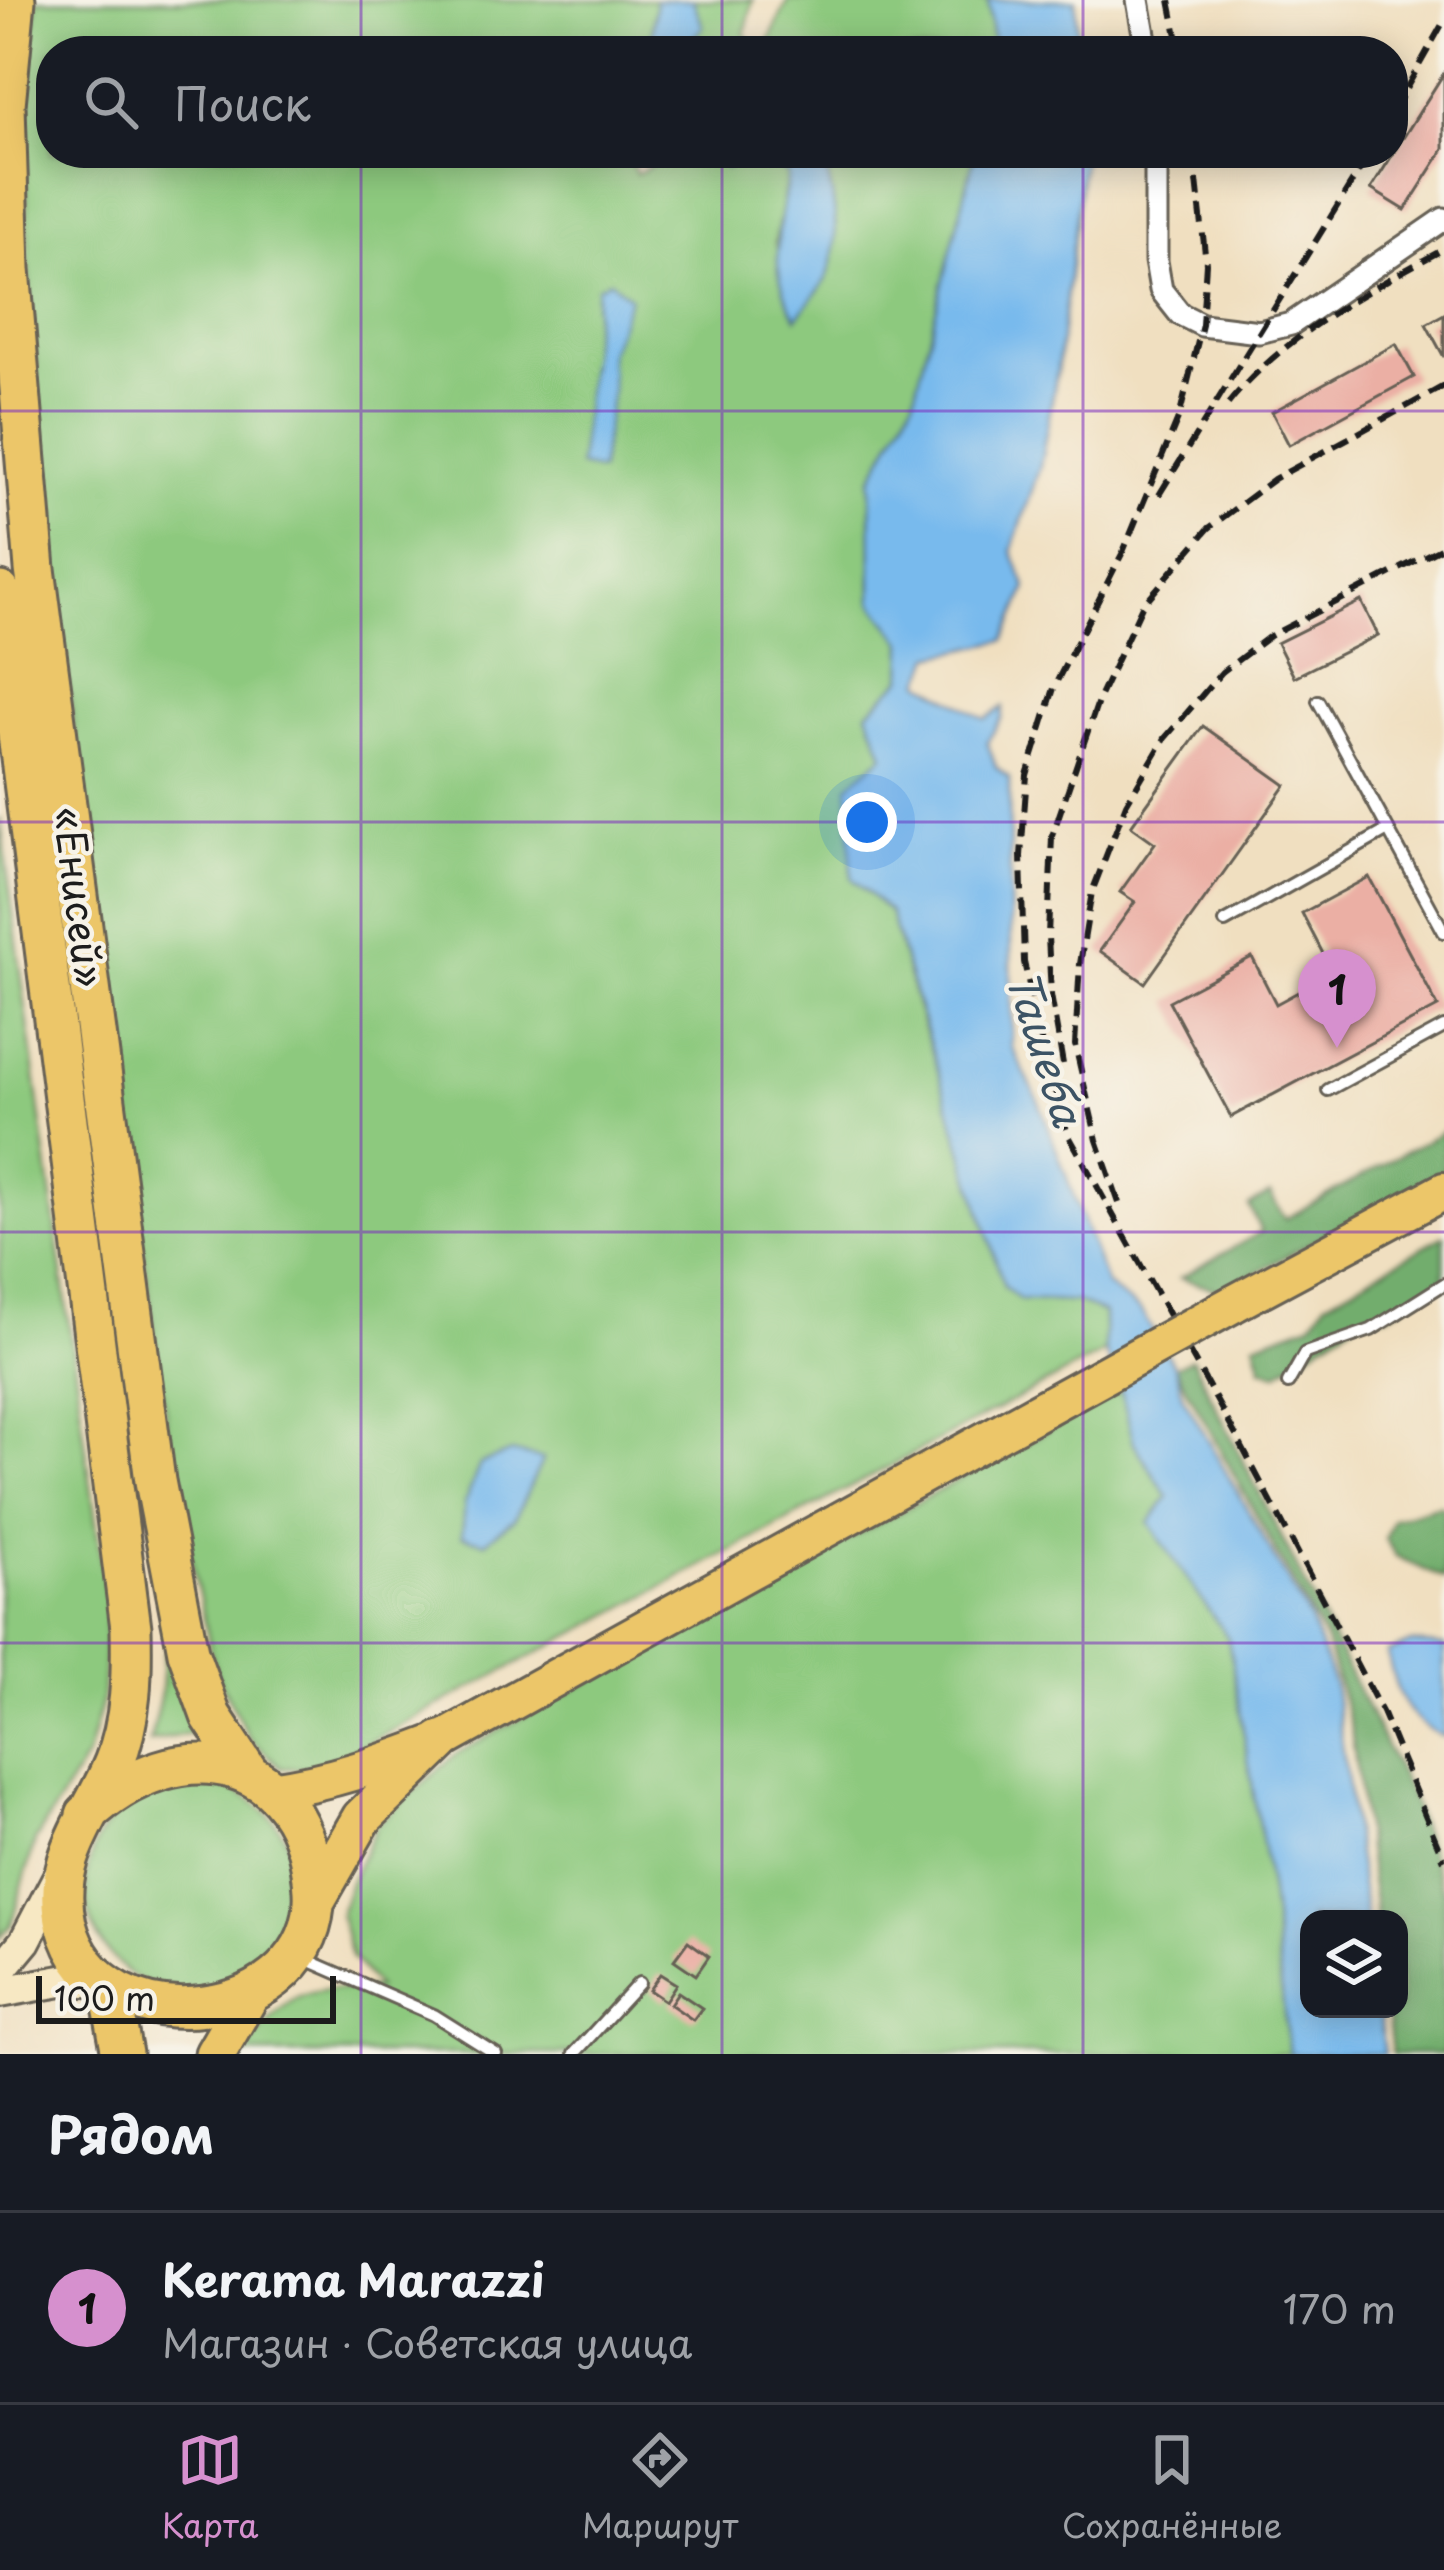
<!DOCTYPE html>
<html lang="ru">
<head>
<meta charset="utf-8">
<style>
  :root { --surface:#171b24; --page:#242831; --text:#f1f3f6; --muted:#9ea1a6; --line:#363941; --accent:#d690ce }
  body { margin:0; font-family:"Playpen Sans",sans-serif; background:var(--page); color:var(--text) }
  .controls { position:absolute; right:36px; bottom:36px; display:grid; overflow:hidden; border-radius:24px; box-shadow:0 6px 30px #0003 }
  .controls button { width:108px; height:108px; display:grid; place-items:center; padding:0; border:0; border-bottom:3px solid var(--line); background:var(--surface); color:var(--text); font:60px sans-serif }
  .scale { position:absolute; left:36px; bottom:30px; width:300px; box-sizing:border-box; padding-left:12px; border:6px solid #1c1c1c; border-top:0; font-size:33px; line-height:42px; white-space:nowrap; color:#1c1c1c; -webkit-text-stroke:9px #f7f3e8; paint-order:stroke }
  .you { position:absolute; left:867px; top:822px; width:42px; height:42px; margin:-30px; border:9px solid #fff; border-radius:50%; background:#1a73e8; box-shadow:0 0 0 18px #1a73e833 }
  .badge { display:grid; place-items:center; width:78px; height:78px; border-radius:50%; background:var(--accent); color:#111; font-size:39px; font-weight:700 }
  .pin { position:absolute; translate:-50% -99px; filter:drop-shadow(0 3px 6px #0008) }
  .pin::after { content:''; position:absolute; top:63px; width:42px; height:36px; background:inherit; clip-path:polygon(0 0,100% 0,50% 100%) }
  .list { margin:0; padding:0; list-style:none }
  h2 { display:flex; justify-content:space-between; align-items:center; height:156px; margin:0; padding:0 48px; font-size:51px }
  h2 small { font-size:39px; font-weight:400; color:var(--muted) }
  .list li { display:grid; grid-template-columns:78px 1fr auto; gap:36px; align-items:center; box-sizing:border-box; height:192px; padding:0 48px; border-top:3px solid var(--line) }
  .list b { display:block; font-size:45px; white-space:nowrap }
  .list p { margin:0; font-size:39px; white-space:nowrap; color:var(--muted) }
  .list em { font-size:39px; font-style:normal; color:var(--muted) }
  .icon { flex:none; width:66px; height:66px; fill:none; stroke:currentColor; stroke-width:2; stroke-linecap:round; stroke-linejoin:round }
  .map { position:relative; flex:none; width:1444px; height:2054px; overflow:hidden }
  .search { position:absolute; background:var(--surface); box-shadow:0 6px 30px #0003; left:36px; right:36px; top:36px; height:132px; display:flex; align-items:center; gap:30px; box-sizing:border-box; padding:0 42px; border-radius:48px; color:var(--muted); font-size:45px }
  .sheet { height:348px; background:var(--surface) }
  nav { display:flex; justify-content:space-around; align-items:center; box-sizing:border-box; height:168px; border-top:3px solid var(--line); background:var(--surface); font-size:33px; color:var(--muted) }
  nav a { display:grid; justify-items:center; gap:6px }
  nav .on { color:var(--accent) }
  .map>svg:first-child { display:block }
</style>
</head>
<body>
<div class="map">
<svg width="1444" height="2054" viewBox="0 0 1444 2054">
  <rect width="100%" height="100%" fill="#f7f3e8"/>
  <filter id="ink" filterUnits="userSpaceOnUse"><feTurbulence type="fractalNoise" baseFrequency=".00833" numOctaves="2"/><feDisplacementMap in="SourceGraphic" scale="24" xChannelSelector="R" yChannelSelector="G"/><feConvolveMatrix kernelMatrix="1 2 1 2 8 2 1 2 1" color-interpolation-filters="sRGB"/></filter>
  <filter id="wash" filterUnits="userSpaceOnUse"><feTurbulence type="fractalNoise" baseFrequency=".004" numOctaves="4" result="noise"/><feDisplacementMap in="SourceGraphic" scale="48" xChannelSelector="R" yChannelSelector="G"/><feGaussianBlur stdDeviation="2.7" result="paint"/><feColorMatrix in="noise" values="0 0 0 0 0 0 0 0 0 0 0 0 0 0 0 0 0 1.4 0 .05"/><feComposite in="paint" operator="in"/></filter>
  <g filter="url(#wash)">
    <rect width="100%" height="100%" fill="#f0dfc0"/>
    <path fill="#8dc97e" stroke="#54724d" stroke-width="3" d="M37,0h619l-6,51h-599v102h576l9,21 15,-8v-13h69l6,15 16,-12 38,12 8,7 -13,68 22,75c10,-15 28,-32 33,-49 11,-32 4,-86 -11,-116h156l-61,246 -43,81 1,121 32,42 -1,35 -35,34 16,43 -32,123 38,35 33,113 97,274 57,2 27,11 1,39 -786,417 -37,-1 -33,-30 -33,-65 -42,-193 -122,-915 -24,-301 -3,-162z
      M693,0h60l-8,34 14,17h-78l22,-24z
      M788,0h200l6,51h-222l-3,-10z
      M0,818l107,786 -5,97 -15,55 -52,85 -24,84 -11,13z
      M1121,1391l13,52 34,54 -18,26 78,115 42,254 19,162h-1045c45,-64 56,-65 133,-66l-26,-31 -11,-43 10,-32 27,-58 79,-70z
      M164,1650l31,82 -45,10 11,-50z
      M86 1888a106 106 0 1 1 212 0a106 106 0 1 1-212 0Z"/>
    <path fill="#72ad6d" stroke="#476444" stroke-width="3" d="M1444,1131v39l-221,121 -43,-13 81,-46 -12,-26 21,-12 15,25z
      M1444,1235v44l-56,36 -29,4 -82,54 -15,-5 -7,-25 56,-20 15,-21z
      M1192,1358l218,436 34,99v161h-52l-5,-45h12v-90h-23l-25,-190 -25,-87 -151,-275z
      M1440,1505l4,4v70l-48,-23 -11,-17 8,-20z"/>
    <path fill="#78baed" stroke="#4a6b84" stroke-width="3" d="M656,0h37l10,27 -22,24h-31z
      M988,0h88l2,51h-84z
      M720,153h99c15,30 22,84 11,116 -5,17 -23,35 -33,49 -31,-49 -18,-89 -9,-143l-8,-7 -38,-12 -16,12z
      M975,153h108v8l-26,211 -17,94 -28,85 15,37 -22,52 -73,16 -10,26 63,37 18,-12 -1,11 -15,24 9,25 13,11 3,269 27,55 68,184 33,24 35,57 9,31 126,222 24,65 32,234h-57v90h69l6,45h-95l-19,-162 -42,-254 -79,-115 19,-26 -34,-54 -13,-52 -16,-39 -1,-39 -27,-11 -57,-2 -16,-13 -114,-374 -38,-35 -4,-92 36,-31 -16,-43 35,-34 1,-35 -32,-41 -1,-122 43,-81z
      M610,280l20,17 -21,56 3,37 -12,81 -21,-5 18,-179z
      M511,1452l32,7 -28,59 -30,24 -23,-6 3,-34 15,-38z
      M1411,1643l33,3v91c-40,-17 -47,-44 -57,-84z"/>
    <g id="blocks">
      <path fill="#ebafa4" d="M1444,73v76l-39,61 -34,-21z
        M1444,314v43l-18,-33z
        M1396,344l18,33 -125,68 -17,-33z
        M1361,601l17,34 -84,42 -17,-34z
        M1203,726l83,59 -141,198 -45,-32 35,-49 -15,-10 35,-49 -24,-17z
        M1369,877l69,130 -207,110 -62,-116 83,-44 24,47 57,-31 -31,-60z
        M688,1941l21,15 -13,19 -22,-15z
        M660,1974l16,10 -11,17 -16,-11z
        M678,1992l24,16 -9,12 -23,-16z"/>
    </g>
  </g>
  <g filter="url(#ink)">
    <use href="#blocks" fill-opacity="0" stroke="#666055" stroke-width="3"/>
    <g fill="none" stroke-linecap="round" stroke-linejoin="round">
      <defs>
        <path id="lane" d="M1318,701l126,231
          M1225,922l163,-92
          M1328,1090l116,-63
          M1288,1383l17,-30 66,-23 73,-46
          M303,1958l131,57 62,39
          M574,2054l65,-71"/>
        <path id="street" d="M1138,0l9,51
          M1156,153v108l5,29 19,24 22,11 57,7 32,-8 153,-105"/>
        <path id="secondary" d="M0,1971l25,-30 36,-69
          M0,1992l67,-12 35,2"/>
        <path id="primary" d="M1233,1304l211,-113
          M270,1790c61,-8 114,-27 171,-49l605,-334"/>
        <path id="highway" d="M15,0l-10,105 5,164 25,300 120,912 33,171 23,64 39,59
          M0,592l131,1036c1,45 1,92 -17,135 -23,56 -63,96 -48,161 32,130 255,100 248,-33 -8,-139 -135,-163 -228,-76
          M314,1902l48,-84 79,-77
          M110,1989l12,65
          M215,2054l33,-57"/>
      </defs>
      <use href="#lane" stroke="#666055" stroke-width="16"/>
      <use href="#street" stroke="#666055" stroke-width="27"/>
      <use href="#secondary" stroke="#666055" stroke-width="36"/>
      <use href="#primary" stroke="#666055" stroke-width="42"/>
      <use href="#highway" stroke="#666055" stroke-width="45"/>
      <use href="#lane" stroke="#fff" stroke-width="10"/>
      <use href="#street" stroke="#fff" stroke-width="21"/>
      <use href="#secondary" stroke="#f7e8c3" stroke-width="30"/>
      <use href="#primary" stroke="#ecc669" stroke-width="36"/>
      <use href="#highway" stroke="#ecc669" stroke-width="39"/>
      <path stroke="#1c1c1c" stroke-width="6" stroke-dasharray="18 9" stroke-linecap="butt" d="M1170,0l10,51
        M1393,112l51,-91
        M1194,153l12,110 -4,62 -22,89 -57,138 -68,133 -28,90 -6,81 3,106 20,93 24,79 171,307 143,271 62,148
        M1228,404c55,-68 140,-114 216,-155
        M1159,495l211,-342
        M1063,1064l-12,-69 -3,-59 4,-100 48,-140 42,-90 67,-78 65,-49 170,-93
        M1119,1203l-22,-63 -22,-95 5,-81 12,-72 34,-88 39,-66 57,-66 48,-36 174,-90"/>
      <defs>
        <path id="primary-bridge" d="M1046,1407l187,-103"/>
      </defs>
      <use href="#primary-bridge" stroke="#666055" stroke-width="42" stroke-linecap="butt"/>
      <use href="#primary-bridge" stroke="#ecc669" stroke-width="36"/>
    </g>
  </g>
  <path fill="none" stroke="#7b2cbf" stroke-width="3" stroke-opacity="0.55" d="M361,0v51M722,0v51M1083,0v51M361,153v1901M722,153v1901M1083,153v1901M0,411h1444M0,822h1444M0,1232h1444M0,1643h1444"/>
  <g text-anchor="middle" stroke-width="9" stroke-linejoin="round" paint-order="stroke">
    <g font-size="39" fill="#1c1c1c" stroke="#f7f3e8">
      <text transform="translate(78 897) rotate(83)" y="14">«Енисей»</text>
    </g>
    <g font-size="42" font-style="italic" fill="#3c5365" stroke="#f7f3e8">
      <text transform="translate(1044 1048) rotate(72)" y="15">Ташеба</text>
    </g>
  </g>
</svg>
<div class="controls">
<button><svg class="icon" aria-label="layers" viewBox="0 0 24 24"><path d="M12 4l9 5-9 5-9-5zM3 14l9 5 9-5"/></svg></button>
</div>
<div class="scale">100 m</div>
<div class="you"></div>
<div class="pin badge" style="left:1337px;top:1048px">1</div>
<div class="search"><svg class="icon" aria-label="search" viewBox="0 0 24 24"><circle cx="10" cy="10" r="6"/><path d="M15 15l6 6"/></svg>Поиск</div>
</div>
<section class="sheet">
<h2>Рядом<small></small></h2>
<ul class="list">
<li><span class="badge">1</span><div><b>Kerama Marazzi</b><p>Магазин · Советская улица</p></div><em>170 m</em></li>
</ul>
</section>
<nav>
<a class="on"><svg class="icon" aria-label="map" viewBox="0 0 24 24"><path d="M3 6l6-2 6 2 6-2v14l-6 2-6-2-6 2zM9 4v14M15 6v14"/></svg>Карта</a>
<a><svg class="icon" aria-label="directions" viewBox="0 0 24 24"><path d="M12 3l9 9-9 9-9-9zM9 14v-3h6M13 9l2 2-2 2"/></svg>Маршрут</a>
<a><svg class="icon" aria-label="saved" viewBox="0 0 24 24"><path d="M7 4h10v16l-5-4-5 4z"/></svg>Сохранённые</a>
</nav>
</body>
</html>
